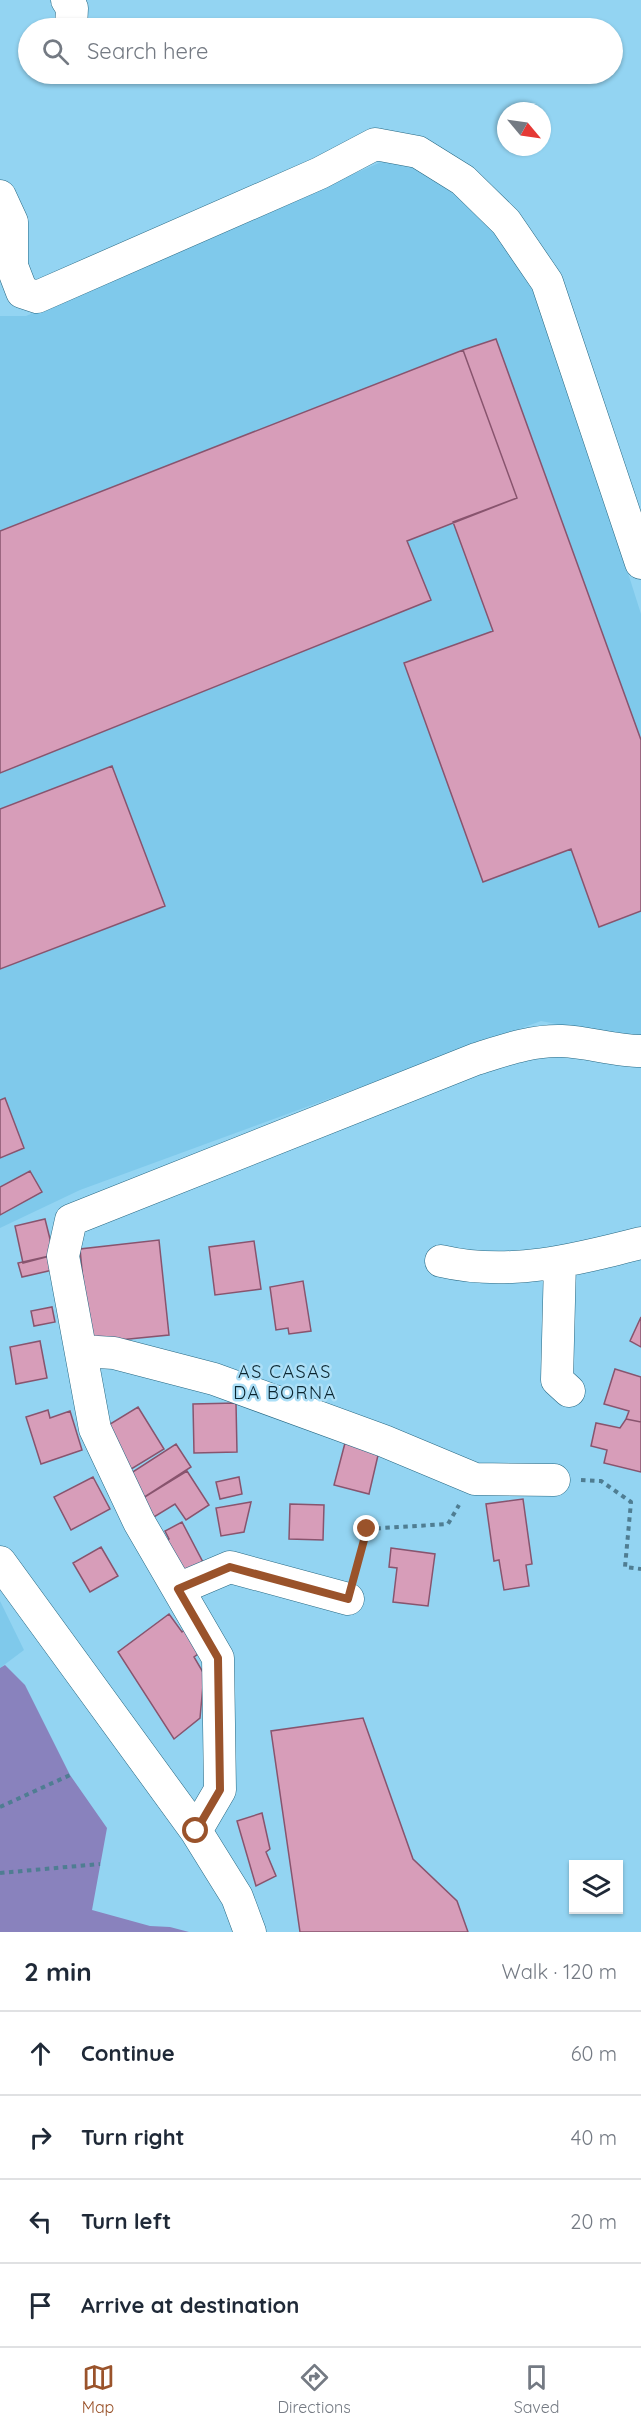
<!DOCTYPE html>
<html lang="en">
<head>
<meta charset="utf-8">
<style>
  :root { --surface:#fff; --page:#f6f6f7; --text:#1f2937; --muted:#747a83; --line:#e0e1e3; --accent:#9a532b }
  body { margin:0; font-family:Quicksand,sans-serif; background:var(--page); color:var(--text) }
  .controls { position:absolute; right:18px; bottom:18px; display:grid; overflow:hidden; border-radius:0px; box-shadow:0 2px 4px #0004 }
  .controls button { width:54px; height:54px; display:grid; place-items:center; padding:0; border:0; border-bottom:2px solid var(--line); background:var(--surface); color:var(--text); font:30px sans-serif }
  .compass { position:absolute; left:497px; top:102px; width:54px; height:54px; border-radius:50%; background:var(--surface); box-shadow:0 2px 4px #0004; rotate:119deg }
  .stop { position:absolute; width:18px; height:18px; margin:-14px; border:4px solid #9a532b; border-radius:50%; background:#fff }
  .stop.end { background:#9a532b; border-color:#fff; box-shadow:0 2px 6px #0008 }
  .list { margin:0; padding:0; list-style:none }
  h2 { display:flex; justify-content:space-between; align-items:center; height:78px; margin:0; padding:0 24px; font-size:26px }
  h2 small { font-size:20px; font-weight:400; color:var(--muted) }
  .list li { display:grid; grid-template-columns:39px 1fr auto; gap:18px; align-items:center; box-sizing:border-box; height:84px; padding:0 24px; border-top:2px solid var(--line) }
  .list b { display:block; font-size:22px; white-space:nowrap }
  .list em { font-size:20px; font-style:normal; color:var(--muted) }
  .icon { flex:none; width:33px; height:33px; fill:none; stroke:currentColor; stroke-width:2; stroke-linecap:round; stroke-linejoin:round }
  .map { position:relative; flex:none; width:641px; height:1932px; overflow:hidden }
  .search { position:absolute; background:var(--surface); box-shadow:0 2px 4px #0004; left:18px; right:18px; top:18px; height:66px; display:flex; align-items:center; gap:15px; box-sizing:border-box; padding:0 21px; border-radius:33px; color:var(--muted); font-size:22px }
  .sheet { height:414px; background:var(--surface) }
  nav { display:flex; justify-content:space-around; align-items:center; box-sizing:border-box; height:84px; border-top:2px solid var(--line); background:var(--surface); font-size:16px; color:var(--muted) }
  nav a { display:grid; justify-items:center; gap:3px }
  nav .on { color:var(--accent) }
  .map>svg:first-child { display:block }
</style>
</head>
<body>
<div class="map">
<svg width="641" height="1932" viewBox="0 0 641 1932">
  <rect width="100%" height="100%" fill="#93d4f2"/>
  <path fill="#7fc9eb" d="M395,156l49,22 39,35 61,95 97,306v423l-7,2 -93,-18 -461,169 -80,38v-912h26z
    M0,1601l24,49 -24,18z"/>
  <path fill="#8982bd" d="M5,1665l20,20 45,90 37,53 -15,82 58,16 20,1 19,5h-189v-264z"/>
  <path fill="#d79db9" stroke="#88546e" stroke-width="1.5" d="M496,339l145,401v171l-42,16 -28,-78 -88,33 -79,-219 89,-32 -40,-109 64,-24 -54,-148z
    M463,350l54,148 -110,43 24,59 -431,173v-242z
    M112,766l53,140 -165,63v-160z
    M5,1098l19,50 -24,10v-58z
    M30,1171l12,21 -42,23v-28z
    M45,1219l9,36 -31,8 -8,-37z
    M159,1240l10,95 -80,8 -9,-94z
    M254,1241l7,48 -46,6 -6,-48z
    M54,1255l3,14 -35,8 -4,-14z
    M303,1281l8,50 -22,3 -1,-6 -12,2 -6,-43z
    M52,1307l3,15 -21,4 -3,-15z
    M641,1317v30l-11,-6z
    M40,1341l7,37 -31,6 -6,-37z
    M615,1369l26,8v45l-15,-3 3,-8 -25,-7z
    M236,1403l1,49 -43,1 -1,-49z
    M138,1407l26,42 -36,22 -26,-42z
    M48,1410l2,8 20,-7 12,39 -41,14 -15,-47z
    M626,1419l15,3v50l-37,-9 3,-13 -16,-4 5,-23 24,5z
    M345,1443l34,8 -10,43 -35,-9z
    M176,1444l15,23 -48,31 -15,-23z
    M187,1471l22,34 -23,15 -11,-16 -21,13 -11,-19z
    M93,1477l17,32 -39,21 -17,-33z
    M239,1477l3,17 -22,5 -4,-17z
    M523,1499l9,65 -6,1 3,21 -25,4 -5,-30 -5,1 -8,-57z
    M251,1502l-7,30 -23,4 -5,-28z
    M290,1504l34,1 -1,35 -34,-1z
    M182,1522l23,44 -27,14 -19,-36 10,-5 -4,-8z
    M101,1547l17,29 -28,16 -17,-29z
    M391,1548l44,6 -7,52 -35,-4 4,-34 -8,-1z
    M169,1614l13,18 8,-7 15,24 -11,8 10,17 -4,44 -26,21 -56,-87z
    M363,1718l50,141 44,42 11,31h-168l-29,-201z
    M262,1813l8,36 -4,3 10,24 -20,10 -19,-65z"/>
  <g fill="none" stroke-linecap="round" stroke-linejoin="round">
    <defs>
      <path id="minor" d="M67,0l5,8 -1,20
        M0,196l12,26v44l10,26 15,5 283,-124 55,-29 43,8 45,28 43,42 41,60 94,281
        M441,1261c68,16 134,-1 200,-18
        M560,1262l-3,118 12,11
        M81,1351l33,2 100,26 170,62 91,38 79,1
        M0,1562l196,269 41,66 13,35
        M178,1589l52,-22 118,32
        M196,1831l24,-41 -2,-132 -79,-136 -44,-93 -32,-173 8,-36 405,-161c29,-9 56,-19 86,-18 27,1 52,10 79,10"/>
    </defs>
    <use href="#minor" stroke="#266782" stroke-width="33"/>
    <path stroke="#4f7d92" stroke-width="4" stroke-dasharray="4.5 4.5" stroke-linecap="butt" d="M581,1480l20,1 30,21 -6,65 16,2
      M355,1572l12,-43 81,-5 11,-19
      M0,1807l70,-32
      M0,1873l100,-9"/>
    <use href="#minor" stroke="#fff" stroke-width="32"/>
  </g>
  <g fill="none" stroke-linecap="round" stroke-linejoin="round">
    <path stroke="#9a532b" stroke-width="8" d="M196,1831l24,-41 -2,-132 -40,-69 52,-22 118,32 19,-70"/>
  </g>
  <g text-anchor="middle" stroke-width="5" stroke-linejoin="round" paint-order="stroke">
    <g font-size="18" letter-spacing="1.5" fill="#0a2530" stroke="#acdff7">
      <text x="285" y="1378">AS CASAS<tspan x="285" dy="21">DA BORNA</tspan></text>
    </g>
  </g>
</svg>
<div class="controls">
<button><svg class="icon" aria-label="layers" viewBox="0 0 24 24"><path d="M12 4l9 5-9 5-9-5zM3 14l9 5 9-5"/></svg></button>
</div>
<svg class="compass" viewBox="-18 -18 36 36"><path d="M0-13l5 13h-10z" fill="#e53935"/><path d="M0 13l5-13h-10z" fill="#747a83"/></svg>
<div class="stop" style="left:196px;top:1831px"></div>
<div class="stop end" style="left:367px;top:1529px"></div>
<div class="search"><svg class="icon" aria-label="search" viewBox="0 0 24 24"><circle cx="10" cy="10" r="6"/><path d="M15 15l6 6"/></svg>Search here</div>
</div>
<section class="sheet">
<h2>2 min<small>Walk · 120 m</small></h2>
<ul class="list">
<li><svg class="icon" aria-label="ahead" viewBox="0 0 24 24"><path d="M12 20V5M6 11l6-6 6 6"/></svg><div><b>Continue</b></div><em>60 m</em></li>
<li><svg class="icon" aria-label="right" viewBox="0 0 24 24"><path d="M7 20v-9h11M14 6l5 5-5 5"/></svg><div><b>Turn right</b></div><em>40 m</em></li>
<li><svg class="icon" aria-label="left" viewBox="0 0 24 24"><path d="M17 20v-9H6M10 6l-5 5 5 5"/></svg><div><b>Turn left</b></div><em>20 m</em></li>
<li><svg class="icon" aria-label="arrive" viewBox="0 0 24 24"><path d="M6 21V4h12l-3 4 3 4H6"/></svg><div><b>Arrive at destination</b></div></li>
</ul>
</section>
<nav>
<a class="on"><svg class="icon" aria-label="map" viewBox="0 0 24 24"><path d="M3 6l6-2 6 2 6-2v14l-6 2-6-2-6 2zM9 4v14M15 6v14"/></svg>Map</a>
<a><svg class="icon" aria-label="directions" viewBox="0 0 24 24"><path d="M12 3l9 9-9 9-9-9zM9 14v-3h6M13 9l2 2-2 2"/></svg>Directions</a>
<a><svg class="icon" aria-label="saved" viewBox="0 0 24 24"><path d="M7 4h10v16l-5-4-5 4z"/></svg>Saved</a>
</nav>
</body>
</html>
